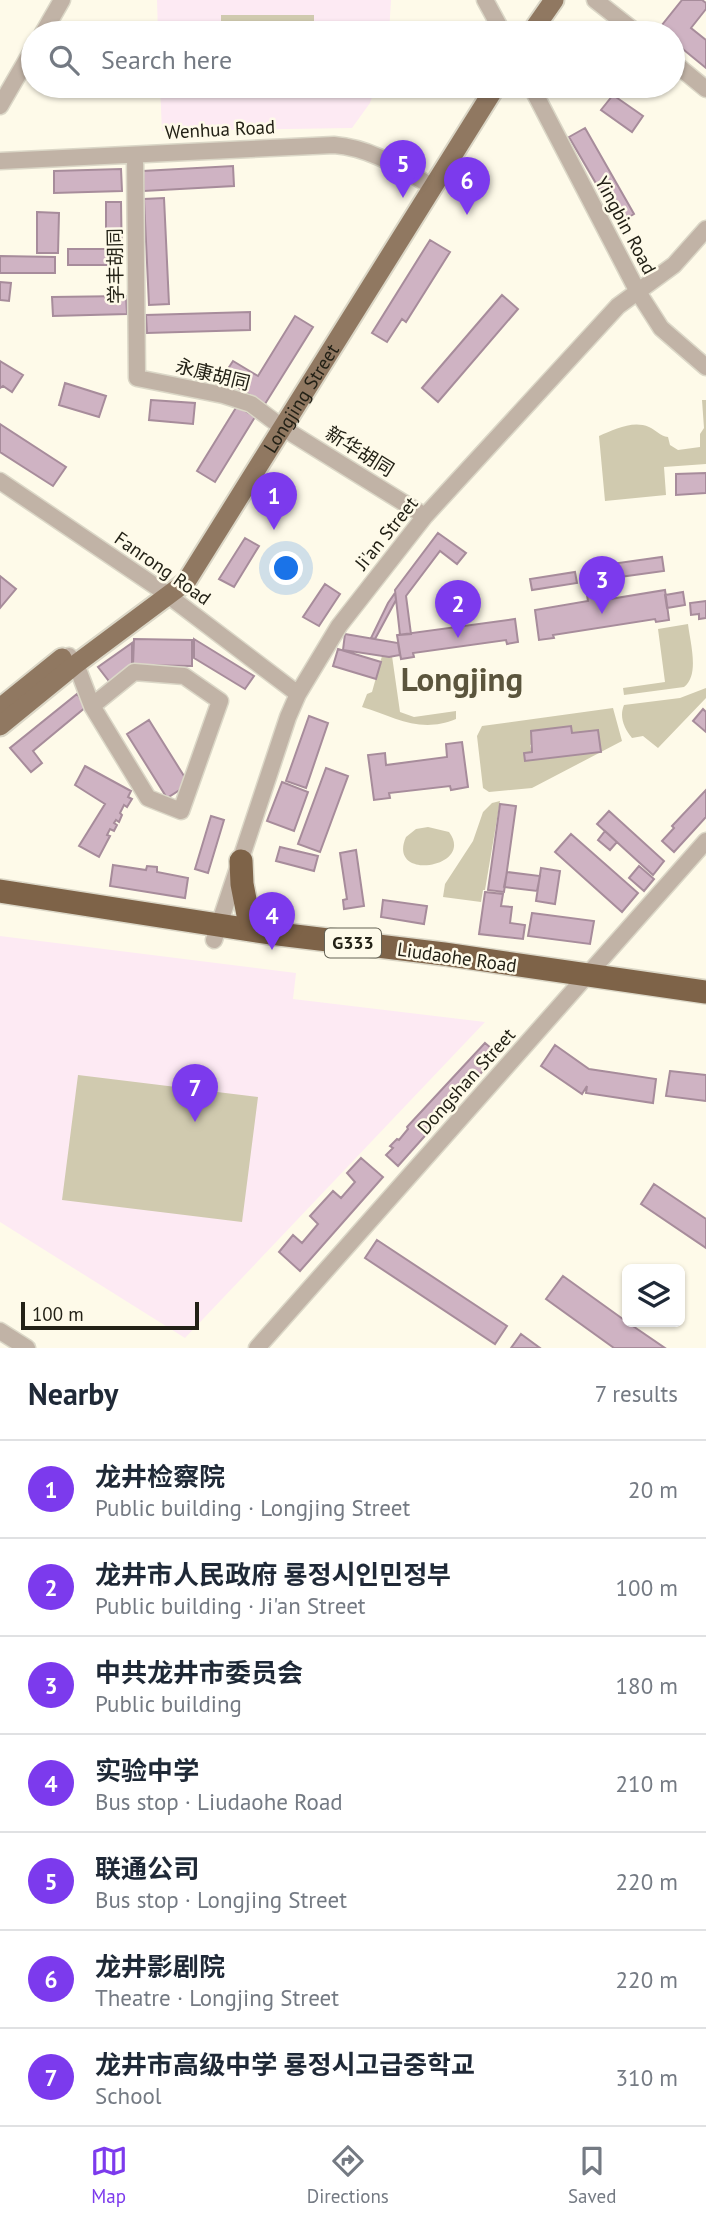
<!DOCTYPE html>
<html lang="en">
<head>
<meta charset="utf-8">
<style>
  :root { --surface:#fff; --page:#f2f2f3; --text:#1f2937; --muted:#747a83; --line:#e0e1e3; --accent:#7c3aed }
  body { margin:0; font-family:"PT Sans","Noto Sans SC","Noto Sans KR",sans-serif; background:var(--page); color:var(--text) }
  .controls { position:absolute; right:21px; bottom:21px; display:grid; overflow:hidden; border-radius:10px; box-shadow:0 2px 5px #0004 }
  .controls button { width:63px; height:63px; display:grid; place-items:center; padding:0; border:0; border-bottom:2px solid var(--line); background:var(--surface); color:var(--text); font:35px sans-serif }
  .scale { position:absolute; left:21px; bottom:18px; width:178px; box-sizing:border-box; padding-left:7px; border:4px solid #232116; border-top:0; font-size:19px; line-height:24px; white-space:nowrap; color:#232116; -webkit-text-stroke:5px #fefae9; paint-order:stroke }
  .you { position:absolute; left:287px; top:569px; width:24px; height:24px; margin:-18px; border:5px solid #fff; border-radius:50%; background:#1a73e8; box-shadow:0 0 0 10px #1a73e833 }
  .badge { display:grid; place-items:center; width:46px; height:46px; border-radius:50%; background:var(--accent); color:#fff; font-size:23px; font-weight:700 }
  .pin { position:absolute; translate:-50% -58px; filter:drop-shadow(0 2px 4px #0008) }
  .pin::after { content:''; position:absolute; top:37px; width:24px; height:21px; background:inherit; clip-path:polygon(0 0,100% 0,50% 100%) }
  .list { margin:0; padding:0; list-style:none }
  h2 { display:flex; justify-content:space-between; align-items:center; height:91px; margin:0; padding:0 28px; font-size:30px }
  h2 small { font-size:23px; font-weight:400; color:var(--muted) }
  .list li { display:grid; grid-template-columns:46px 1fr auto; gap:21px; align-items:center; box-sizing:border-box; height:98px; padding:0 28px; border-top:2px solid var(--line) }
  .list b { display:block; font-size:26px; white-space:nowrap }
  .list p { margin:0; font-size:23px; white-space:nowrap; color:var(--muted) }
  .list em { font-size:23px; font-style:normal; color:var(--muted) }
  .icon { flex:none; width:38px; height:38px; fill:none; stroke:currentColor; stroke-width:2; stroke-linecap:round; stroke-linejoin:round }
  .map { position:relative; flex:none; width:706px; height:1348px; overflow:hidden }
  .search { position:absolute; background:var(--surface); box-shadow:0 2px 5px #0004; left:21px; right:21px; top:21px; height:77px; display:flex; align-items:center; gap:18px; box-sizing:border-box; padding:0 24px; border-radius:38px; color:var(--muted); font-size:26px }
  .sheet { height:777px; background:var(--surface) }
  nav { display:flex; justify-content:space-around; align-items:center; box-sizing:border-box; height:98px; border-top:2px solid var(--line); background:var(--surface); font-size:19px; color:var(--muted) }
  nav a { display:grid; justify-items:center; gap:4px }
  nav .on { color:var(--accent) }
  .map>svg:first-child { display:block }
</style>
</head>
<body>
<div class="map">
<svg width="706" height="1348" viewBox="0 0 706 1348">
  <rect width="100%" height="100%" fill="#fefae9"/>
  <path fill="#fdeaf3" d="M157,0h234l-2,33h-231z
    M160,86h216l-6,17 -18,25 -190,3z
    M0,936l296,37 -3,26 192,23 -300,316 -185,-116z"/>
  <path fill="#d0caaf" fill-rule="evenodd" d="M221,15h93v18h-93z
    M702,400h4v64l-42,3 2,28 -61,6 -6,-65c15,-6 33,-16 50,-9 7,3 11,9 19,10l2,8 8,5 22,-3v-13l4,-6z
    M688,624c2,18 12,51 -4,63l-60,8 -1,-7 42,-6 -7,-53z
    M382,656h10l8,56 14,5 42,-6v8c-36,15 -61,-2 -94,-12l5,-13 5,-2z
    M706,688v10l-48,50 -15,-12 -11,2c-8,-10 -13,-21 -8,-33l56,-7z
    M613,708l9,33 -90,47 -43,4 -6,-4 -6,-52 5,-10zM598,730l2,22 -75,9 -1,-8 8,-1 -2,-7 42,-12z
    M500,801l-15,89h-2l-2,12 -38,-5 2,-13 28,-43 10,-29 9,-9z
    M428,827l21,5c27,36 -63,50 -43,5l10,-8z
    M78,1075l180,22 -16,125 -180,-22z"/>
  <path fill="#cfb3c3" stroke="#a78c9b" stroke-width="2" d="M682,0h20l4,3v6l-15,19 15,12v28l-33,-27v-8h-10l-5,-3z
    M613,95l30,21 -11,16 -31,-22z
    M585,128l49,86 -15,9 -50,-86z
    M233,166l1,20 -90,5 -1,-20z
    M121,169l1,22 -68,2v-22z
    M164,198l5,106 -20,1 -5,-106z
    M106,202h15l1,63h-54v-16h38z
    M37,212l22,1 -1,40h-21z
    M430,240l20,12 -44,70 -4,-3 -15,23 -15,-9z
    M0,256l55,1v16h-55z
    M0,282l11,1 -2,18 -9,-1z
    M502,295l16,14 -80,93 -16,-14z
    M126,296l1,18 -74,2 -1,-19z
    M250,312v18l-103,3 -1,-18z
    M295,316l18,11 -48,77 -43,-26 11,-17 25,15z
    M0,361l23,14 -11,17 -9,-6 -3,2z
    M65,383l41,13 -7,21 -40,-12z
    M151,400l44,3 -2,21 -44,-4z
    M237,406l18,11 -40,65 -18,-11z
    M0,424l66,43 -13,19 -53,-34z
    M706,473v20l-30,2v-21z
    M438,533l28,20 -9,11 -17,-13 -34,45 5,38 -11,1 -5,-45z
    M245,538l14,8 -25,41 -15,-8z
    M662,557l2,14 -52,7 -1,-14z
    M575,572l2,11 -45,7 -2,-11z
    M0,576l16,13 -16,19z
    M325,584l15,10 -21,32 -16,-9z
    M665,590l4,30 -13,2 -1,-3 -102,16 1,3 -15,2 -4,-30 53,-9 -1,-6 22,-4 1,8z
    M683,592l2,13 -18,3 -2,-13z
    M395,593l1,7 -21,39 -4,-1 17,-35z
    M706,601v17l-7,1v-5l-8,1 -1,-12z
    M515,619l3,23 -11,2 -1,-4 -93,13 1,4 -13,2 -4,-24z
    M345,634l53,9 2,12 -11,2 -46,-7z
    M134,639l58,1v26l-59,-1z
    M194,639l60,37 -9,13 -51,-31z
    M132,643v27l-20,15 -14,-18z
    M338,649l43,13 -5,17 -43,-13z
    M77,694l10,12 -54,45 9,12 -11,9 -21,-24z
    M703,709l3,3v20l-13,-11z
    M309,716l19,7 -22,65 -20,-7z
    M149,720l40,64 -22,14 -40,-64z
    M571,726l1,7 26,-3 3,22 -76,9 -1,-8 8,-1 -1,-21z
    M462,742l6,45 -17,3 -1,-4 -61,7 1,5 -16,2 -6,-45 17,-2 1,12 61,-8 -1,-13z
    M85,766l46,25 -3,6 4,2 -5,8 -3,-2 -4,8 2,2 -3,7 -3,-2 -2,3 3,2 -3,6 -4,-2 -3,6 3,1 -11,21 -20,-11 26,-42 -30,-19z
    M326,768l22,8 -28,76 -22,-8z
    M282,782l26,10 -14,39 -27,-10z
    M706,790v27l-32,35 -12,-11 12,-13 -2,-2z
    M500,804l16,2 -12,86 -16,-2z
    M609,811l55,50 -11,14 -56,-51z
    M211,816l13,4 -16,53 -13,-4z
    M605,831l12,11 -7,8 -12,-10z
    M571,834l67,59 -16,19 -67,-60z
    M280,847l38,9 -4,15 -38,-10z
    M356,850l8,56 -20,3 -1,-9 4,-1 -7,-46z
    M113,865l33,5 1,-4 10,1v5l31,6 -3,20 -75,-12z
    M639,866l15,13 -10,12 -15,-13z
    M541,868l19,3 -5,33 -19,-3z
    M507,872l33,4 -3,15 -33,-4z
    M485,892l18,2 -2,12 11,1 -2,16 15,2 -2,14 -44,-5z
    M383,900l44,6 -3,18 -43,-7z
    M532,913l62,8 -4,23 -62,-8z
    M485,1043l13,11 -100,112 -12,-11 7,-7 -3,-2 7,-7 2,1 9,-11 -1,-2z
    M555,1045l34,24 67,10 -3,24 -67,-10 1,-7 -5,8 -41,-28z
    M670,1071l36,4v26l-40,-5z
    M361,1158l22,19 -83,94 -21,-19 14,-17 9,8 16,-19 -8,-8 23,-25 8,7 14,-16 -8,-9z
    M654,1184l52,35v29l-65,-44z
    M377,1240l130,86 -12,18 -130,-86z
    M563,1276l64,46 38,26h-51l-68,-49z
    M521,1334l19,14h-29z"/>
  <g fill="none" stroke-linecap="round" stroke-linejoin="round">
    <defs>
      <path id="minor" d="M485,0l18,33
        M595,0l42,33
        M43,33l19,-33
        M673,62l33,27
        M531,86l107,206 23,36 45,39
        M0,106l33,-57
        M135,155l2,223 86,17 28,9 32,24 142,88
        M0,161l334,-16c38,3 66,23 99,42
        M0,481l161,109 137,104
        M69,656l7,8 16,42 56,92 33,13 39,-110 -36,-25 -50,-4 -42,34
        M214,940l74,-223 10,-23 41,-68 86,-110 193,-210 56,-41 32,-36
        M0,1331l27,17
        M257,1348l449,-507"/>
      <g id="major">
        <path d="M531,33l23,-33"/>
        <path d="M0,708l62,-50"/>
        <path id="s1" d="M0,726l76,-62 110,-82 310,-496"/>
      </g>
      <path id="highway" d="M241,861l1,23 9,46
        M0,891l270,42 174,21 262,38"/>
    </defs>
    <use href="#minor" stroke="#dbd7c7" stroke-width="19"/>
    <use href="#major" stroke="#dbd7c7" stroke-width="23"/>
    <use href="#highway" stroke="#dbd7c7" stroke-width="26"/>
    <use href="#minor" stroke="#c1b3a6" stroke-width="16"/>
    <use href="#major" stroke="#907861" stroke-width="19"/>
    <use href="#highway" stroke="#7e6348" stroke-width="23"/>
  </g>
  <g text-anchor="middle" stroke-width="5" stroke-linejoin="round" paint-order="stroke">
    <rect fill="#fefae9" stroke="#656255" stroke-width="2" x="325" y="928.5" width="56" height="29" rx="5"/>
    <g font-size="18" font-weight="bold" fill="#232116">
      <text x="353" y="949">G333</text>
    </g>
    <g font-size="19" fill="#232116" stroke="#fefae9">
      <text transform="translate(220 129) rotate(-3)" y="7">Wenhua Road</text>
      <text transform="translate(626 225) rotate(62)" y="7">Yingbin Road</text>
      <text transform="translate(115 266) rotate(-91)" y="7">学丰胡同</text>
      <text transform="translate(213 374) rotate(14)" y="7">永康胡同</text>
      <text dy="7" stroke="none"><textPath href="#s1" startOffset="452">Longjing Street</textPath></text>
      <text transform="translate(360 451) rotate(32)" y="7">新华胡同</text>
      <text transform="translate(386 533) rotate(-51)" y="7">Ji'an Street</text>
      <text transform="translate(163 568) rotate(35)" y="7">Fanrong Road</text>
      <text transform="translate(457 957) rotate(8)" y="7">Liudaohe Road</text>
      <text transform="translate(466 1081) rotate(-48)" y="7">Dongshan Street</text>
    </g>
    <g font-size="33" font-weight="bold" fill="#5b553d" stroke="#fefae9">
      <text x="462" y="691">Longjing</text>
    </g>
  </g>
</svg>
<div class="controls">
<button><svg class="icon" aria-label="layers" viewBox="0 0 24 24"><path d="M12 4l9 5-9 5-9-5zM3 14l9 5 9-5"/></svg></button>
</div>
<div class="scale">100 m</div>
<div class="you"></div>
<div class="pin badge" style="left:274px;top:530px">1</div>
<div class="pin badge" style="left:458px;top:638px">2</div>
<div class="pin badge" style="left:602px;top:614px">3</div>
<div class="pin badge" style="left:272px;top:950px">4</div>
<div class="pin badge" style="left:403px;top:198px">5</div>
<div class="pin badge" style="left:467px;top:215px">6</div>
<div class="pin badge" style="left:195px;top:1122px">7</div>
<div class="search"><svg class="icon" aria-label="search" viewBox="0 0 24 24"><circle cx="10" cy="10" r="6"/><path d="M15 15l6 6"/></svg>Search here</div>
</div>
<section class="sheet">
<h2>Nearby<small>7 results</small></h2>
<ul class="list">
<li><span class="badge">1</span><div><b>龙井检察院</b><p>Public building · Longjing Street</p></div><em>20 m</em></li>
<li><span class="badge">2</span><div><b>龙井市人民政府 룡정시인민정부</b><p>Public building · Ji'an Street</p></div><em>100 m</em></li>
<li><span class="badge">3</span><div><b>中共龙井市委员会</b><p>Public building</p></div><em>180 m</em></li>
<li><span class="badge">4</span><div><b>实验中学</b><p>Bus stop · Liudaohe Road</p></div><em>210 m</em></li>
<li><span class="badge">5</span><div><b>联通公司</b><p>Bus stop · Longjing Street</p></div><em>220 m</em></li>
<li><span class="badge">6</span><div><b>龙井影剧院</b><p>Theatre · Longjing Street</p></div><em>220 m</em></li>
<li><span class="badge">7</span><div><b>龙井市高级中学 룡정시고급중학교</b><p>School</p></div><em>310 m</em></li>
</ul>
</section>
<nav>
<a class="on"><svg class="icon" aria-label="map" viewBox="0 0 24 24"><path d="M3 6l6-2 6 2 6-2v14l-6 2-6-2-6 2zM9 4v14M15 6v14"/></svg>Map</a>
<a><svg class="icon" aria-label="directions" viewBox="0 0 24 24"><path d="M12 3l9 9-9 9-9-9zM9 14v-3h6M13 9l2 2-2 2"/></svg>Directions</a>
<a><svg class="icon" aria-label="saved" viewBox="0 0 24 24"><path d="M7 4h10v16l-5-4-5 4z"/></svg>Saved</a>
</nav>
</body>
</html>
